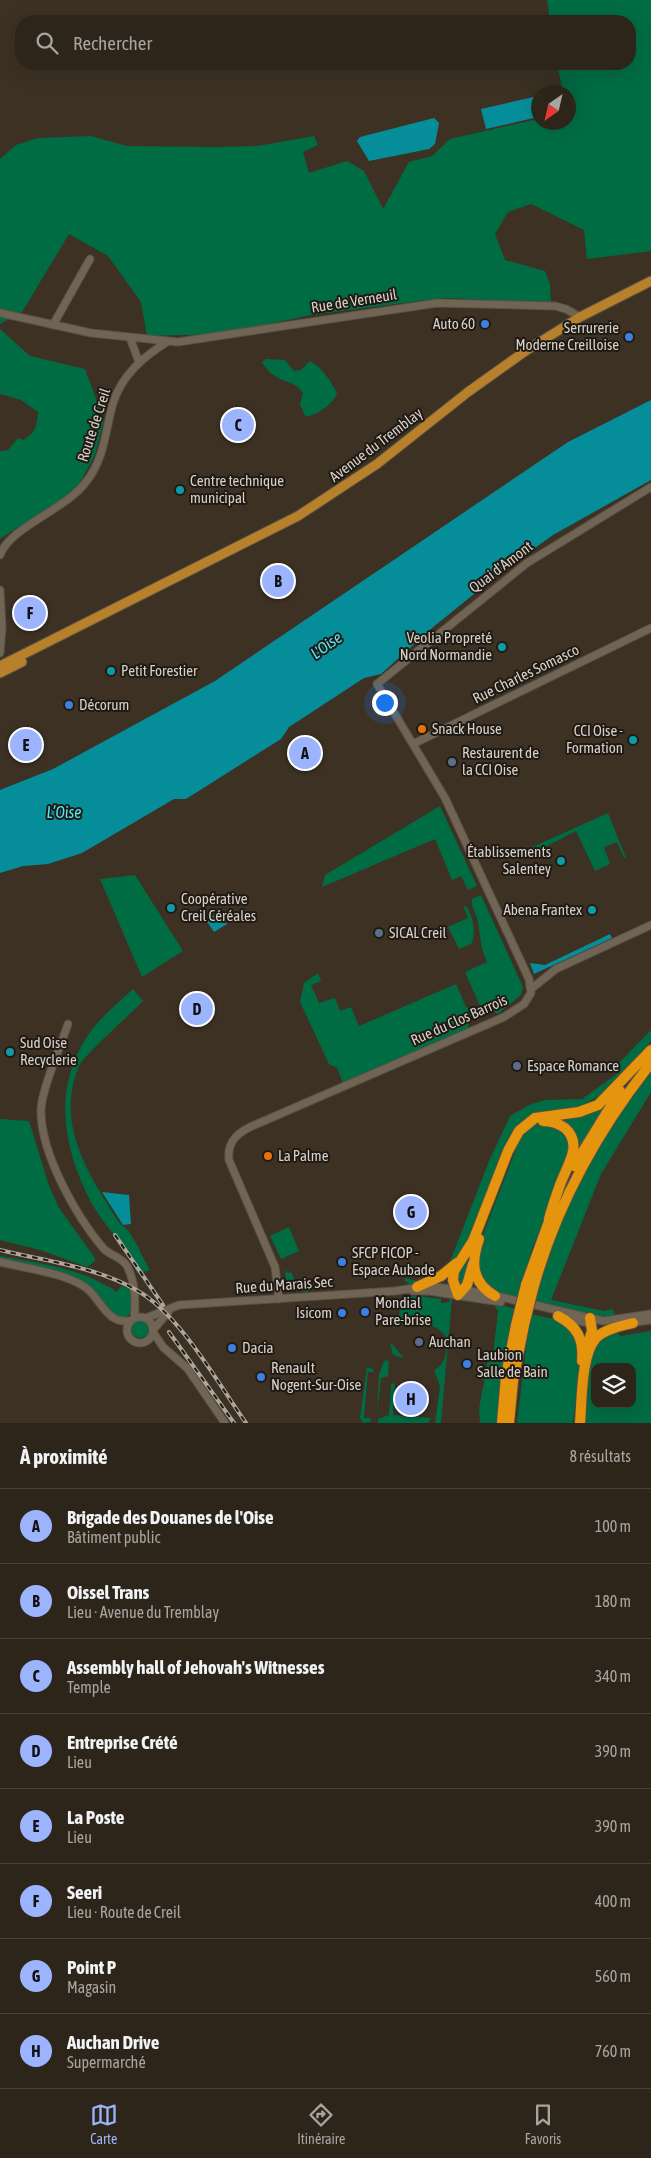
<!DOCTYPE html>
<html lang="fr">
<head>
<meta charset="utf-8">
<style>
  :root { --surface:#2d251a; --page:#393127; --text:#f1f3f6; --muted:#a7a5a2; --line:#484239; --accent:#9bb4fd }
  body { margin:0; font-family:"Asap Condensed",sans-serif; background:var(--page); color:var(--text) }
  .controls { position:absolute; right:15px; bottom:15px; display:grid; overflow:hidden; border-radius:10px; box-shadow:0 5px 20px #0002 }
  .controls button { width:45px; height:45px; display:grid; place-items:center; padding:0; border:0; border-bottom:1px solid var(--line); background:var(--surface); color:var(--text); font:25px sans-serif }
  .compass { position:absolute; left:531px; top:85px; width:45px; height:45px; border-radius:50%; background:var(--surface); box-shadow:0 5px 20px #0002; rotate:214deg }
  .you { position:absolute; left:384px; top:702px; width:18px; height:18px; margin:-12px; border:4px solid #fff; border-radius:50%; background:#1a73e8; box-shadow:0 0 0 8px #1a73e833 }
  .badge { display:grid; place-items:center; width:32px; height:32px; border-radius:50%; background:var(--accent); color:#111; font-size:16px; font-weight:700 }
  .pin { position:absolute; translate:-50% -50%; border:2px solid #fff; box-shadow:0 1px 5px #0006 }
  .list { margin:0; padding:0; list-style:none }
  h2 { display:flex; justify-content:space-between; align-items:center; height:65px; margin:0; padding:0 20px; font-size:21px }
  h2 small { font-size:16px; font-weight:400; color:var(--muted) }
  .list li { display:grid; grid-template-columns:32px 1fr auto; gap:15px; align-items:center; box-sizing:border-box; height:75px; padding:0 20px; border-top:1px solid var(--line) }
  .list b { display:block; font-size:19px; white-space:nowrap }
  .list p { margin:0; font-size:16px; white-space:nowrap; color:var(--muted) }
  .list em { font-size:16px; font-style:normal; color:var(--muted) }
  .icon { flex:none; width:28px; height:28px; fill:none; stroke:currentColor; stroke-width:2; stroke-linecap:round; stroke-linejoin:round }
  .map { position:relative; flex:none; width:651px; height:1423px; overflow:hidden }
  .search { position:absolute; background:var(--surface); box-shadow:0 5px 20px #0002; left:15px; right:15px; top:15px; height:55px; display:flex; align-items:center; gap:12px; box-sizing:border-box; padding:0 18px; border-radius:20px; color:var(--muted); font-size:19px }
  .sheet { height:665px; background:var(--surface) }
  nav { display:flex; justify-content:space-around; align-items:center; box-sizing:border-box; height:70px; border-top:1px solid var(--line); background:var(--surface); font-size:14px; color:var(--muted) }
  nav a { display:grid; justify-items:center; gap:2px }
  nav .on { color:var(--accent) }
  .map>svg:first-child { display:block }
</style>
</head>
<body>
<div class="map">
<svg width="651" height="1423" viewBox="0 0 651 1423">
  <rect width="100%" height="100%" fill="#3c3123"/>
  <path fill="#006c43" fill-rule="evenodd" d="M547,0h104v251l-64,8 -3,-29 -53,-26 -23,8 -13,22 10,26 40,11 5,13 1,19 -106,-5 -19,2 -115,15 -88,19 -76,2 -6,-34 -33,-46 -39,-22 -47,78 -22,12v-165l16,-14 22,-7 53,-2 36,10 86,1 44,-1 57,-10 4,9 -15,7 6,21 38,-12 17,10 19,38 26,-47 23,-6 18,-17 88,-20v3h30v-30h-5l-6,-28h73v-43h-80z
    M0,329l30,27 55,13 19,51 -9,35 -14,26 -10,12 -71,46v-88l8,-1 10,-12 6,2c12,-8 13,-15 14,-28l-17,-12 -21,-6z
    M266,359l19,1 9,11 7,-1 9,-9c12,6 21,21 27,32 -3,10 -21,24 -32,23l-5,-12 3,-11c-10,-16 -27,-7 -41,-31z
    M440,806l37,80 -9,4 -7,-14 -9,4 -17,-41 -113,48 3,-12z
    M608,813l18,45h-2l-7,-16 -13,5 6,17 -15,7 -19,-40 -54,28 -3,-6z
    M135,875l48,76 -41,26 -42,-98z
    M481,895l42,92 -2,8 -23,19 -18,-8 -15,-34 22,-10c-8,-17 -6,-27 -10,-44 -2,-7 -6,-11 -5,-19z
    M463,905l4,2c6,11 10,25 4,37l-12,5 -11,-22 20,-9z
    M318,973l3,8 -10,4 8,18 16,-5 5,13 11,-4 8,19 97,-42 10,23 7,2 -5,19 -125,55 -6,-15 -8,-4 -29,-62 4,-19z
    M133,989l10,12c-11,12 -59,54 -64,65 -25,59 11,110 41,158 14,8 21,32 30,46l-12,4c-5,-9 -9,-18 -15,-26 -9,-15 -22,-28 -31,-44 -28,-53 -40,-112 -6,-166 12,-19 31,-34 47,-49z
    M651,1030v11l-45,52 -26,13 -58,16c-14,31 -51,130 -74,147 -10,7 -28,14 -39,15l-5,-4 2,-2 11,3 24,-10 10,-12 38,-98 21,-45 19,-11 16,-5 37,-1 36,-26 -3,-6z
    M651,1073v19l-50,82 -50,126 53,11 9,-2 2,6 -17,2 -65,-14c24,-82 64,-164 118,-230z
    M605,1104l1,2 -29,45 -18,-34z
    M0,1119l29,2 20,65 10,22 36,50v3l-8,6 -47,-17 -40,-10z
    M546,1122l22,13 1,24 -37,90 -13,52c-32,-9 -46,-21 -40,-56l41,-106 11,-13z
    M289,1227l10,24 -18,8 -11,-23z
    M469,1255l-4,24 -4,6 -5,-12z
    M0,1256c40,7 83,13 117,36l4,-6 9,3 1,23 -5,6c-20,1 -24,-24 -39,-34 -17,-12 -65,-19 -87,-25z
    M286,1270l2,3 3,-1 7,14 4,-2 7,5 -1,3c-12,-1 -20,-6 -23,-17z
    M418,1296l23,3v4l8,-1 1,-3h2l-11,124h-6l5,-37 -6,-16c14,-7 12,-20 12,-33 -10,-15 -27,-14 -43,-15l-6,6 5,-31z
    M463,1298l27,3 25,8 -12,57 -6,57h-17l-1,-14 9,-50 5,-4 5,-44 -4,-6 -33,-4z
    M530,1314l25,5 19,12 6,27 -7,65h-56z
    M131 1329a9 9 0 1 1 18 0a9 9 0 1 1-18 0Z
    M614,1331l7,5 30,-5v92h-68l7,-59 5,-21zM595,1367h37v37h-37z
    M390,1343l2,1 12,14 -11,-3z
    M387,1360l2,3 -1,13 -7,2 -4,36 2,-39 5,-14z
    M367,1367l6,2 1,3h-6l-4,46h6l1,4 -8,1 -3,-5z
    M395,1382l-2,33 38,3 -3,5h-50v-4l11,-4 2,-30z"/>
  <path fill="#058e9a" d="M538,96v21l-52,12 -5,-20z
    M434,118l5,5 -4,21 -6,5 -60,12 -12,-20 3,-4z
    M651,400v80l-98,55 -53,38 -68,55 -51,46 -17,4 -75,49 -8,12 -95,60h-12l-92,54 -34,11 -25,2 -23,7v-83l53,-21 162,-88 353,-239z
    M219,912l8,12 -13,8 -8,-12z
    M610,934l2,4 -78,36 -4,-11 15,2z
    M102,1192l27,3 2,29 -8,1z"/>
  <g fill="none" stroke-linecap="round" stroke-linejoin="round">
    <defs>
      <path id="minor" d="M0,313l91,20 87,9 259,-39 118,3 11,3 14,8
        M53,325l37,-66
        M130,338l9,24
        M0,555c10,-28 65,-45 86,-73 19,-24 19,-51 27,-79 9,-28 30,-46 54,-61
        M0,590l2,37 -2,26
        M413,744l238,-116
        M531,989l25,-20 95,-44
        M68,1024c-7,21 -27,67 -27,87 0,43 35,105 62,137 7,8 18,8 24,18 8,15 9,36 7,52
        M0,1262c24,6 65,11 85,25 16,11 22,40 47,33
        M413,1291h16l72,11
        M279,1299l-4,-32 -46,-107c-2,-17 7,-26 21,-33l254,-110 20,-13 7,-11 -2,-14 -84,-181 -68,-114 150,-121 124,-76
        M562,1317l31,7
        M127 1330a13 13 0 1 1 26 0a13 13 0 1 1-26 0Z
        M146,1318l33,-13 216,-14 32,-5 57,7 119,28 48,-7
        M629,1323l22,-3
        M153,1330l16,-19
        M153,1332l10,15 24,21 38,55"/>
      <path id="major" d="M0,666l298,-150 79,-52 91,-72 56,-40 56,-35 71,-36
        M0,673l22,-11"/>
      <path id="highway" d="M543,1121c8,0 15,2 22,7 19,17 1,39 -5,57 -4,11 -8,23 -11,34
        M574,1166l46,-75
        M479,1239c-8,23 -8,43 16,57
        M473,1264l-6,21 -9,10 -5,-15 1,-9 19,-30 35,-90 11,-20 16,-13 44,-6 19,-7 53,-55
        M526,1285l26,-72
        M417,1287l24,-11 16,-13
        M533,1289c23,-83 65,-159 118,-226
        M558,1316c19,10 26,23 24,45
        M588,1344l4,-13 -2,-13
        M502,1423l4,-47 10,-51
        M509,1423l4,-42 11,-56
        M580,1423c2,-22 1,-69 16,-85 9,-9 25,-12 37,-15"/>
    </defs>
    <use href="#minor" stroke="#595044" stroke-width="9"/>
    <use href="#major" stroke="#595044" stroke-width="11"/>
    <use href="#highway" stroke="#595044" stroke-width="12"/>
    <use href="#minor" stroke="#706455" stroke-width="7"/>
    <use href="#major" stroke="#b6812a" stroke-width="9"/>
    <use href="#highway" stroke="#e5940d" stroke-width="10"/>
    <defs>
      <path id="rail" d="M115,1235l48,70
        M0,1250c45,11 98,17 138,41 43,25 79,91 108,132
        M169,1332l65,91"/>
    </defs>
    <use href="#rail" stroke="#aea69c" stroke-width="4"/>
    <use href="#rail" stroke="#1f1a14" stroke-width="2" stroke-dasharray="5.5" stroke-linecap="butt"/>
    <defs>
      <path id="highway-bridge" d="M516,1325l10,-40
        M524,1325l9,-36"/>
    </defs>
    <use href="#highway-bridge" stroke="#595044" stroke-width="12" stroke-linecap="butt"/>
    <use href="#highway-bridge" stroke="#e5940d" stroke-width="10"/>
  </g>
  <g fill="#3f7fe0" stroke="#1f1a14" stroke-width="2">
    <circle cx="485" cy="324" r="5"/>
    <circle cx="629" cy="337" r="5"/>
    <circle cx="69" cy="705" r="5"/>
    <circle cx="342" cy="1262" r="5"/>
    <circle cx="365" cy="1312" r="5"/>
    <circle cx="342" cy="1313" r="5"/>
    <circle cx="232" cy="1348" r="5"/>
    <circle cx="467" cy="1364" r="5"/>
    <circle cx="261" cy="1377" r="5"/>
  </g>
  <g fill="#0f9aa8" stroke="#1f1a14" stroke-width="2">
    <circle cx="180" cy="490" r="5"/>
    <circle cx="502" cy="647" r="5"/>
    <circle cx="111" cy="671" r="5"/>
    <circle cx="633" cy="740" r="5"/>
    <circle cx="561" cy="861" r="5"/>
    <circle cx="171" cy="908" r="5"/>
    <circle cx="592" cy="910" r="5"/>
    <circle cx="10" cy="1052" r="5"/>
  </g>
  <g fill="#e8710a" stroke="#1f1a14" stroke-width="2">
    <circle cx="422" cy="729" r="5"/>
    <circle cx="268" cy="1156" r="5"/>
  </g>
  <g fill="#5c6f8a" stroke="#1f1a14" stroke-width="2">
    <circle cx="452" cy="762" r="5"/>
    <circle cx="379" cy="933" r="5"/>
    <circle cx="517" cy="1066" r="5"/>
    <circle cx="419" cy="1342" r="5"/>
  </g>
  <g text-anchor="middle" stroke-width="4" stroke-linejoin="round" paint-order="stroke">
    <g font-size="15" fill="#d7d0c7" stroke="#1f1a14">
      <text transform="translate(354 301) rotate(-9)" y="5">Rue de Verneuil</text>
      <text transform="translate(94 425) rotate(-72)" y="5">Route de Creil</text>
      <text transform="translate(376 445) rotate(-37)" y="5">Avenue du Tremblay</text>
      <text transform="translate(501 567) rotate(-37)" y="5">Quai d'Amont</text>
      <text transform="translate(526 674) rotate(-26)" y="5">Rue Charles Somasco</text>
      <text transform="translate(459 1020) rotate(-24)" y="5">Rue du Clos Barrois</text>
      <text transform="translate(284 1285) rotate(-4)" y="5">Rue du Marais Sec</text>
    </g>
    <g font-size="15" fill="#d7d0c7" stroke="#1f1a14" text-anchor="start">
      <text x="475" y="329" text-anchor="end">Auto 60</text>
      <text x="619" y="333" text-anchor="end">Serrurerie<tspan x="619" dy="17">Moderne Creilloise</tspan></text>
      <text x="190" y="486">Centre technique<tspan x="190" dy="17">municipal</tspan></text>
      <text x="492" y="643" text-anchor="end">Veolia Propreté<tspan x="492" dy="17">Nord Normandie</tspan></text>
      <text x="121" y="676">Petit Forestier</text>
      <text x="79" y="710">Décorum</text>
      <text x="432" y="734">Snack House</text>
      <text x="623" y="736" text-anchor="end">CCI Oise -<tspan x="623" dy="17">Formation</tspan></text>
      <text x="462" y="758">Restaurent de<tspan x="462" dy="17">la CCI Oise</tspan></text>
      <text x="551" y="857" text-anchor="end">Établissements<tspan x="551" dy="17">Salentey</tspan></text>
      <text x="181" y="904">Coopérative<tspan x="181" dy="17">Creil Céréales</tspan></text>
      <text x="582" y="915" text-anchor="end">Abena Frantex</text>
      <text x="389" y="938">SICAL Creil</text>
      <text x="20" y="1048">Sud Oise<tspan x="20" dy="17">Recyclerie</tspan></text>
      <text x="527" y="1071">Espace Romance</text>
      <text x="278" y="1161">La Palme</text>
      <text x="352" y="1258">SFCP FICOP -<tspan x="352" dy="17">Espace Aubade</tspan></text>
      <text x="375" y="1308">Mondial<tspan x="375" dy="17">Pare-brise</tspan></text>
      <text x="332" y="1318" text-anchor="end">Isicom</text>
      <text x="429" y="1347">Auchan</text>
      <text x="242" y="1353">Dacia</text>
      <text x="477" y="1360">Laubion<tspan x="477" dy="17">Salle de Bain</tspan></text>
      <text x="271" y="1373">Renault<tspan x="271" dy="17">Nogent-Sur-Oise</tspan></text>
    </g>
    <g font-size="16" font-style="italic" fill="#57e9f9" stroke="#1f1a14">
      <text transform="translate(326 645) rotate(-36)" y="6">L'Oise</text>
      <text x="64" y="818">L’Oise</text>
    </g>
  </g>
</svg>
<div class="controls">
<button><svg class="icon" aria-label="layers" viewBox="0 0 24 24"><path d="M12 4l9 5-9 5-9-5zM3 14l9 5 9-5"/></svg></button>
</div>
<svg class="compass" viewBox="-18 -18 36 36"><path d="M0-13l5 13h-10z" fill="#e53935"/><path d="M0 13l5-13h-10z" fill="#a7a5a2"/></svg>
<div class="you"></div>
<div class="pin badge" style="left:305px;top:753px">A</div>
<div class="pin badge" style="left:278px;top:581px">B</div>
<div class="pin badge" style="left:238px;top:425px">C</div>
<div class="pin badge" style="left:197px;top:1009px">D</div>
<div class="pin badge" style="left:26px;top:745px">E</div>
<div class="pin badge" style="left:30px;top:613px">F</div>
<div class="pin badge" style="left:411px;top:1212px">G</div>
<div class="pin badge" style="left:411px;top:1399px">H</div>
<div class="search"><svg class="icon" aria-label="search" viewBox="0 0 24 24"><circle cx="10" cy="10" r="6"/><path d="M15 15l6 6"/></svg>Rechercher</div>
</div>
<section class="sheet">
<h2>À proximité<small>8 résultats</small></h2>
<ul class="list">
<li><span class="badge">A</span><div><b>Brigade des Douanes de l'Oise</b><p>Bâtiment public</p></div><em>100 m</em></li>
<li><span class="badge">B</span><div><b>Oissel Trans</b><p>Lieu · Avenue du Tremblay</p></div><em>180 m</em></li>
<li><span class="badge">C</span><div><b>Assembly hall of Jehovah's Witnesses</b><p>Temple</p></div><em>340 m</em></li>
<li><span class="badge">D</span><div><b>Entreprise Crété</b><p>Lieu</p></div><em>390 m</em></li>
<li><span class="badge">E</span><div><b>La Poste</b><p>Lieu</p></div><em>390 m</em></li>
<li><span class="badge">F</span><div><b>Seeri</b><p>Lieu · Route de Creil</p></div><em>400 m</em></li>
<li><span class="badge">G</span><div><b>Point P</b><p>Magasin</p></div><em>560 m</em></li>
<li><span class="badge">H</span><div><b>Auchan Drive</b><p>Supermarché</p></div><em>760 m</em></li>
</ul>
</section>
<nav>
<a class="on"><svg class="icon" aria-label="map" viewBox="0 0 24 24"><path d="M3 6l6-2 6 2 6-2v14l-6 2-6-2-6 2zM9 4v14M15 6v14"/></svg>Carte</a>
<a><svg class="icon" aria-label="directions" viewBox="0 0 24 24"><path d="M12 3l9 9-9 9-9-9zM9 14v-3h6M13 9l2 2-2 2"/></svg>Itinéraire</a>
<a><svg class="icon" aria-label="saved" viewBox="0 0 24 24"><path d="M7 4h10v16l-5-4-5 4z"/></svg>Favoris</a>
</nav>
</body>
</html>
